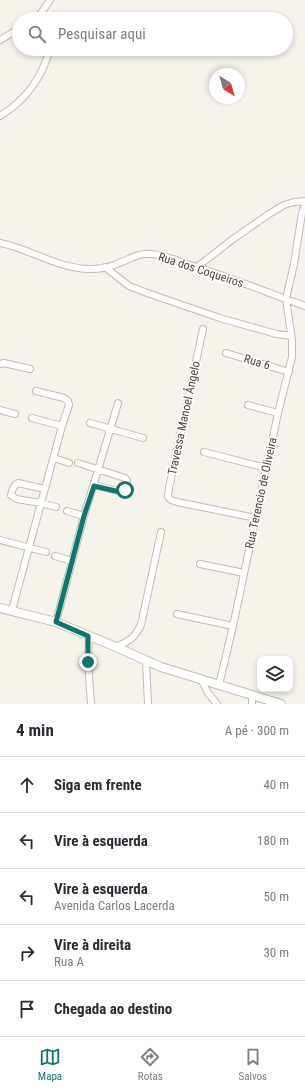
<!DOCTYPE html>
<html lang="pt">
<head>
<meta charset="utf-8">
<style>
  :root { --surface:#fff; --page:#f2f2f3; --text:#2b2b33; --muted:#7c7c81; --line:#e1e1e2; --accent:#0f766e }
  body { margin:0; font-family:"Roboto Condensed",sans-serif; background:var(--page); color:var(--text) }
  .controls { position:absolute; right:12px; bottom:12px; display:grid; overflow:hidden; border-radius:8px; box-shadow:0 2px 6px #0003 }
  .controls button { width:36px; height:36px; display:grid; place-items:center; padding:0; border:0; border-bottom:1px solid var(--line); background:var(--surface); color:var(--text); font:20px sans-serif }
  .compass { position:absolute; left:209px; top:68px; width:36px; height:36px; border-radius:50%; background:var(--surface); box-shadow:0 2px 6px #0003; rotate:143deg }
  .stop { position:absolute; width:12px; height:12px; margin:-9px; border:3px solid #0f766e; border-radius:50%; background:#fff }
  .stop.end { background:#0f766e; border-color:#fff; box-shadow:0 1px 4px #0008 }
  .list { margin:0; padding:0; list-style:none }
  h2 { display:flex; justify-content:space-between; align-items:center; height:52px; margin:0; padding:0 16px; font-size:17px }
  h2 small { font-size:13px; font-weight:400; color:var(--muted) }
  .list li { display:grid; grid-template-columns:26px 1fr auto; gap:12px; align-items:center; box-sizing:border-box; height:56px; padding:0 16px; border-top:1px solid var(--line) }
  .list b { display:block; font-size:15px; white-space:nowrap }
  .list p { margin:0; font-size:13px; white-space:nowrap; color:var(--muted) }
  .list em { font-size:13px; font-style:normal; color:var(--muted) }
  .icon { flex:none; width:22px; height:22px; fill:none; stroke:currentColor; stroke-width:2; stroke-linecap:round; stroke-linejoin:round }
  .map { position:relative; flex:none; width:305px; height:704px; overflow:hidden }
  .search { position:absolute; background:var(--surface); box-shadow:0 2px 6px #0003; left:12px; right:12px; top:12px; height:44px; display:flex; align-items:center; gap:10px; box-sizing:border-box; padding:0 14px; border-radius:22px; color:var(--muted); font-size:15px }
  .sheet { height:332px; background:var(--surface) }
  nav { display:flex; justify-content:space-around; align-items:center; box-sizing:border-box; height:56px; border-top:1px solid var(--line); background:var(--surface); font-size:11px; color:var(--muted) }
  nav a { display:grid; justify-items:center; gap:2px }
  nav .on { color:var(--accent) }
  .map>svg:first-child { display:block }
</style>
</head>
<body>
<div class="map">
<svg width="305" height="704" viewBox="0 0 305 704">
  <rect width="100%" height="100%" fill="#f6f3ec"/>
  <g fill="none" stroke-linecap="round" stroke-linejoin="round">
    <defs>
      <path id="minor" d="M36,19l3,-3 11,-16
        M0,40l19,-11
        M0,116c25,-15 42,-39 50,-67
        M0,243c31,6 58,26 90,26 8,0 17,-1 24,-4 13,-4 24,-13 38,-11 12,1 24,6 35,10 40,12 79,28 118,42
        M105,267l24,19 21,8 70,24 56,16 15,2
        M197,267l36,-28 36,-25 15,-9 10,-3 11,-1
        M203,329l-34,159 -1,9 3,3 6,2 79,16
        M226,353l63,19
        M0,364l4,-1 26,6
        M248,405l30,8
        M0,410l15,4
        M32,418l30,8
        M90,423l53,15
        M204,452l62,16
        M54,458l15,5
        M78,463l47,15 2,3 -2,9 -4,2 -27,-7
        M45,489l-27,-6c-4,2 -6,7 -7,12l5,4 25,4 15,4
        M67,511l17,5
        M0,540l46,12
        M55,556l17,5
        M200,564l44,9
        M12,610l50,-184 7,-21 -1,-4 -4,-3 -28,-7
        M177,614l56,12
        M56,622l28,-106 14,-46 20,-67
        M89,636l-1,26 3,42
        M116,647c14,-7 17,-7 25,-22l20,-93
        M146,661l2,43
        M201,679l7,14 9,11
        M219,685l14,-59 45,-213 14,-56v-17l-6,-41 8,-35 8,-51 3,-8
        M252,695v9"/>
      <path id="tertiary" d="M0,608l56,14 60,25 45,20 120,37"/>
    </defs>
    <use href="#minor" stroke="#c2bbae" stroke-width="8"/>
    <use href="#tertiary" stroke="#c2bbae" stroke-width="10"/>
    <use href="#minor" stroke="#fff" stroke-width="6"/>
    <use href="#tertiary" stroke="#fff" stroke-width="8"/>
  </g>
  <g fill="none" stroke-linecap="round" stroke-linejoin="round">
    <path stroke="#0f766e" stroke-width="5" d="M88,662v-26l-32,-14 28,-106 10,-30 26,6 5,-2"/>
  </g>
  <g text-anchor="middle" stroke-width="3.5" stroke-linejoin="round" paint-order="stroke">
    <g font-size="12" fill="#4b4439" stroke="#fff">
      <text transform="translate(201 270) rotate(18)" y="4">Rua dos Coqueiros</text>
      <text transform="translate(257 362) rotate(17)" y="4">Rua 6</text>
      <text transform="translate(184 418) rotate(-78)" y="4">Travessa Manoel Ângelo</text>
      <text transform="translate(261 493) rotate(-78)" y="4">Rua Terencio de Oliveira</text>
    </g>
  </g>
</svg>
<div class="controls">
<button><svg class="icon" aria-label="layers" viewBox="0 0 24 24"><path d="M12 4l9 5-9 5-9-5zM3 14l9 5 9-5"/></svg></button>
</div>
<svg class="compass" viewBox="-18 -18 36 36"><path d="M0-13l5 13h-10z" fill="#e53935"/><path d="M0 13l5-13h-10z" fill="#7c7c81"/></svg>
<div class="stop" style="left:125px;top:490px"></div>
<div class="stop end" style="left:88px;top:662px"></div>
<div class="search"><svg class="icon" aria-label="search" viewBox="0 0 24 24"><circle cx="10" cy="10" r="6"/><path d="M15 15l6 6"/></svg>Pesquisar aqui</div>
</div>
<section class="sheet">
<h2>4 min<small>A pé · 300 m</small></h2>
<ul class="list">
<li><svg class="icon" aria-label="ahead" viewBox="0 0 24 24"><path d="M12 20V5M6 11l6-6 6 6"/></svg><div><b>Siga em frente</b></div><em>40 m</em></li>
<li><svg class="icon" aria-label="left" viewBox="0 0 24 24"><path d="M17 20v-9H6M10 6l-5 5 5 5"/></svg><div><b>Vire à esquerda</b></div><em>180 m</em></li>
<li><svg class="icon" aria-label="left" viewBox="0 0 24 24"><path d="M17 20v-9H6M10 6l-5 5 5 5"/></svg><div><b>Vire à esquerda</b><p>Avenida Carlos Lacerda</p></div><em>50 m</em></li>
<li><svg class="icon" aria-label="right" viewBox="0 0 24 24"><path d="M7 20v-9h11M14 6l5 5-5 5"/></svg><div><b>Vire à direita</b><p>Rua A</p></div><em>30 m</em></li>
<li><svg class="icon" aria-label="arrive" viewBox="0 0 24 24"><path d="M6 21V4h12l-3 4 3 4H6"/></svg><div><b>Chegada ao destino</b></div></li>
</ul>
</section>
<nav>
<a class="on"><svg class="icon" aria-label="map" viewBox="0 0 24 24"><path d="M3 6l6-2 6 2 6-2v14l-6 2-6-2-6 2zM9 4v14M15 6v14"/></svg>Mapa</a>
<a><svg class="icon" aria-label="directions" viewBox="0 0 24 24"><path d="M12 3l9 9-9 9-9-9zM9 14v-3h6M13 9l2 2-2 2"/></svg>Rotas</a>
<a><svg class="icon" aria-label="saved" viewBox="0 0 24 24"><path d="M7 4h10v16l-5-4-5 4z"/></svg>Salvos</a>
</nav>
</body>
</html>
